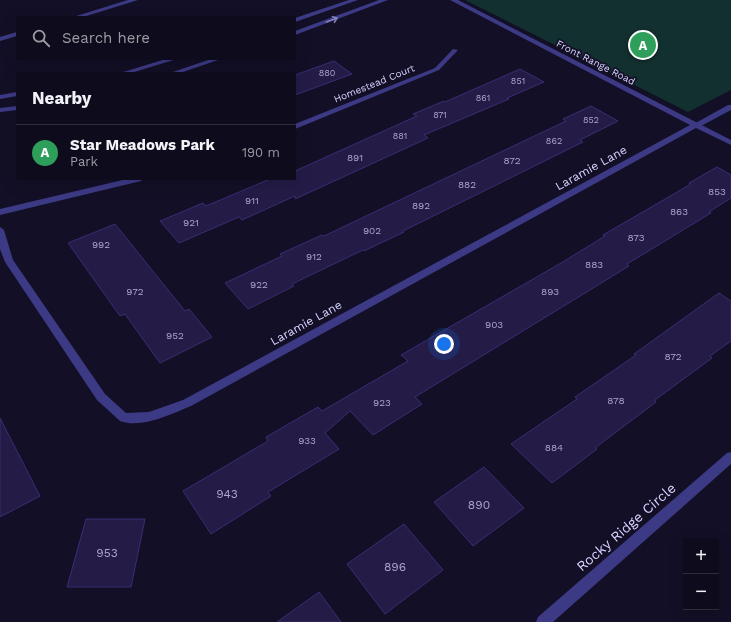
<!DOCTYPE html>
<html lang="en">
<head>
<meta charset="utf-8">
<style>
  :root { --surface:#0e0b1c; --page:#171425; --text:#f1f3f6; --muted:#9b9ba3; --line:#2e2b3b; --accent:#0f766e }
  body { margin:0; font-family:"Work Sans",sans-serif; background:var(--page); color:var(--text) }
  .controls { position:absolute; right:12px; bottom:12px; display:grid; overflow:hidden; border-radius:0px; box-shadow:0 4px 16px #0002 }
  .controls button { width:36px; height:36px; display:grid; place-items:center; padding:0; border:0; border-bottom:1px solid var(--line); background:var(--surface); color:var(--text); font:20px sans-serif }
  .you { position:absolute; left:444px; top:344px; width:14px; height:14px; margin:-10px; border:3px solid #fff; border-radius:50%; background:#1a73e8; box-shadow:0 0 0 6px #1a73e833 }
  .badge { display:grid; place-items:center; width:26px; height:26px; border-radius:50%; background:var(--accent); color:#fff; font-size:13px; font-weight:700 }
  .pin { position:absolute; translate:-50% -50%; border:2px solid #fff; box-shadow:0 1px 4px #0006 }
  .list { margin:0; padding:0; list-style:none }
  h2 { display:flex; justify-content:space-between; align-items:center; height:52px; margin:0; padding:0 16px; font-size:17px }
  h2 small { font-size:13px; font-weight:400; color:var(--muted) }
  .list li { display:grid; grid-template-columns:26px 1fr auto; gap:12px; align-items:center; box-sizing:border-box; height:56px; padding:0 16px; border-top:1px solid var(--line) }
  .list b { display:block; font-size:15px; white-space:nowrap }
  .list p { margin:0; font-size:13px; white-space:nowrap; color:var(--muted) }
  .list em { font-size:13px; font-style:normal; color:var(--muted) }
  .icon { flex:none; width:22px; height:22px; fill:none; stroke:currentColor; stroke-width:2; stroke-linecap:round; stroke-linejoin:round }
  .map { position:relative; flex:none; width:731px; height:622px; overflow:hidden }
  .search { position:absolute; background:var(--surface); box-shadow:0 4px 16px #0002; left:16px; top:16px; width:280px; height:44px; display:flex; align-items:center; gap:10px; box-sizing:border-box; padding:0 14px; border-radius:0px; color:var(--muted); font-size:15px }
  .panel { position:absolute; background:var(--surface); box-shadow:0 4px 16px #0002; left:16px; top:72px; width:280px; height:108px; border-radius:0px }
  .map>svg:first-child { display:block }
</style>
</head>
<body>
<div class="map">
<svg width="731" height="622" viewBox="0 0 731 622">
  <rect width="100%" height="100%" fill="#130f26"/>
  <path fill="#12302f" d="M465,0h266v90l-43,22z"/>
  <path fill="#241b47" stroke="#3b2d73" d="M334,61l18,13 -57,21v-20z
    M520,69l24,13 -37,16 2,1 -85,36 4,3 -133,61v-3l-53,24 -3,-3 -60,26 -19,-22 43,-18 3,3 64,-27h25v-8l122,-55 -4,-2 31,-13 1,1z
    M591,106l27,15 -38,19 3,2 -180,89 1,1 -40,19 -1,-1 -71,34 2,2 -46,23 -23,-26 57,-27 -2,-2 42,-19 2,1 242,-115 -3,-2z
    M717,167l14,8v23l-22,14 2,1 -84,51 2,2 -44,27 -170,104 7,7 -49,31 -23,-24 -25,22 14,16 -71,43 3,4 -60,38 -28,-43 85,-50 -2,-4 52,-30 4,4 86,-50 -7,-6 160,-92 44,-27 -2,-1 88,-51 -2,-1z
    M115,224l70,87 4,-2 23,28 -52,26 -35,-49 -5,2 -52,-73z
    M719,293l12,8v40l-21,15 2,2 -57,42 1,2 -61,46 2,1 -45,34 -41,-39 66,-45 -2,-2 61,-42 -2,-1z
    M0,418l40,78 -40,21z
    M484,467l40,41 -51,38 -39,-44z
    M86,519h59l-14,68h-64z
    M404,524l39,46 -58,44 -38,-50z
    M319,592l22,30h-64z"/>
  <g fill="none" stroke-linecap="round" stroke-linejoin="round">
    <path fill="#3d3a85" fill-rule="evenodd" d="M728,105h3v5l-32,17h-6l-1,-2z"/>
    <path fill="#3d3a85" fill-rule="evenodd" d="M128,0h10l-55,17h-10z
      M450,0h8l273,140v5l-35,-17 -505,278c-20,8 -49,23 -71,15l-23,-21 -92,-138 -5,-13v-22l4,3 9,30 92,134 21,19 23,-1 34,-12 507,-275z
      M17,32v4l-17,5v-4z
      M453,49l5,1 -19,20 -144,59v-5l140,-56z
      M127,179h15l-1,2 -141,34v-6z
      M731,452v12l-178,158h-17l2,-5 189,-164z"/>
    <path fill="#3d3a85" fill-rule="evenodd" d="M349,0h9l-63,22v-4z
      M379,0h9l-93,35v-4z
      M166,59h11l-46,14h-11z
      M211,59h10l-41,14h-10z
      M17,92v4l-17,3v-4z
      M17,106v4l-17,2v-4z"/>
  </g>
  <defs><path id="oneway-shaft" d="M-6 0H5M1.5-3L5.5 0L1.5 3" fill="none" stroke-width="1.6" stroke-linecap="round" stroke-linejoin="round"/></defs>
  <use stroke="#837fbc" href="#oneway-shaft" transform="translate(332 20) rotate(-20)"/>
  <g text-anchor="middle" stroke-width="3.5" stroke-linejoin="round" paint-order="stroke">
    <g font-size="9" fill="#aca6d1">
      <text x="327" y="76">880</text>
      <text x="518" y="84">851</text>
      <text x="483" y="101">861</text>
      <text x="440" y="118">871</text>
      <text x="591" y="123">852</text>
      <text x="400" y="139">881</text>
      <text x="554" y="144">862</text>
    </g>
    <g font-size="10" fill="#d9d4ff" stroke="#130f26">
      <text transform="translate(596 62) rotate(27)" y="4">Front Range Road</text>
      <text transform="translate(374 83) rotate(-22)" y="4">Homestead Court</text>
    </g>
    <g font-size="10" fill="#aca6d1">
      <text x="355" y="161">891</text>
      <text x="512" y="164">872</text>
      <text x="467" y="188">882</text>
      <text x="717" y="195">853</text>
      <text x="252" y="204">911</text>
      <text x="421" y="209">892</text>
      <text x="679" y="215">863</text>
      <text x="191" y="226">921</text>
      <text x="372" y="234">902</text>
      <text x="636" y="241">873</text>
      <text x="101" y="248">992</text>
      <text x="314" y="260">912</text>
      <text x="594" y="268">883</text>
      <text x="259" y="288">922</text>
      <text x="135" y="295">972</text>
      <text x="550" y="295">893</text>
      <text x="494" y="328">903</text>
      <text x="175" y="339">952</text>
      <text x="673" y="360">872</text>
      <text x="616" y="404">878</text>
      <text x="382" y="406">923</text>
      <text x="307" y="444">933</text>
      <text x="554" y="451">884</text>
    </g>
    <g font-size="12" fill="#d9d4ff" stroke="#130f26">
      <text transform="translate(591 168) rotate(-29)" y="4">Laramie Lane</text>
      <text transform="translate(306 323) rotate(-29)" y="4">Laramie Lane</text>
    </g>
    <g font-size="12" fill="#aca6d1">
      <text x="227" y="498">943</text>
      <text x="479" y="509">890</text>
      <text x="107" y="557">953</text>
      <text x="395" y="571">896</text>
    </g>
    <g font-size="14" fill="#d9d4ff" stroke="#130f26">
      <text transform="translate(626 527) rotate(-41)" y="5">Rocky Ridge Circle</text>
    </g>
  </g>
</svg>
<div class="controls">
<button>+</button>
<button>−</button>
</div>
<div class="you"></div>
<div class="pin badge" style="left:643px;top:45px;background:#2e9e5b">A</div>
<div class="search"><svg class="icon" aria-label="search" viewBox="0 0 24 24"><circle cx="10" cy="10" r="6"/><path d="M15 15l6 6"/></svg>Search here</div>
<section class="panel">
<h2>Nearby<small></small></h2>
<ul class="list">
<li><span class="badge" style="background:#2e9e5b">A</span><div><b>Star Meadows Park</b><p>Park</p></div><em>190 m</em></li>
</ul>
</section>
</div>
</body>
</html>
